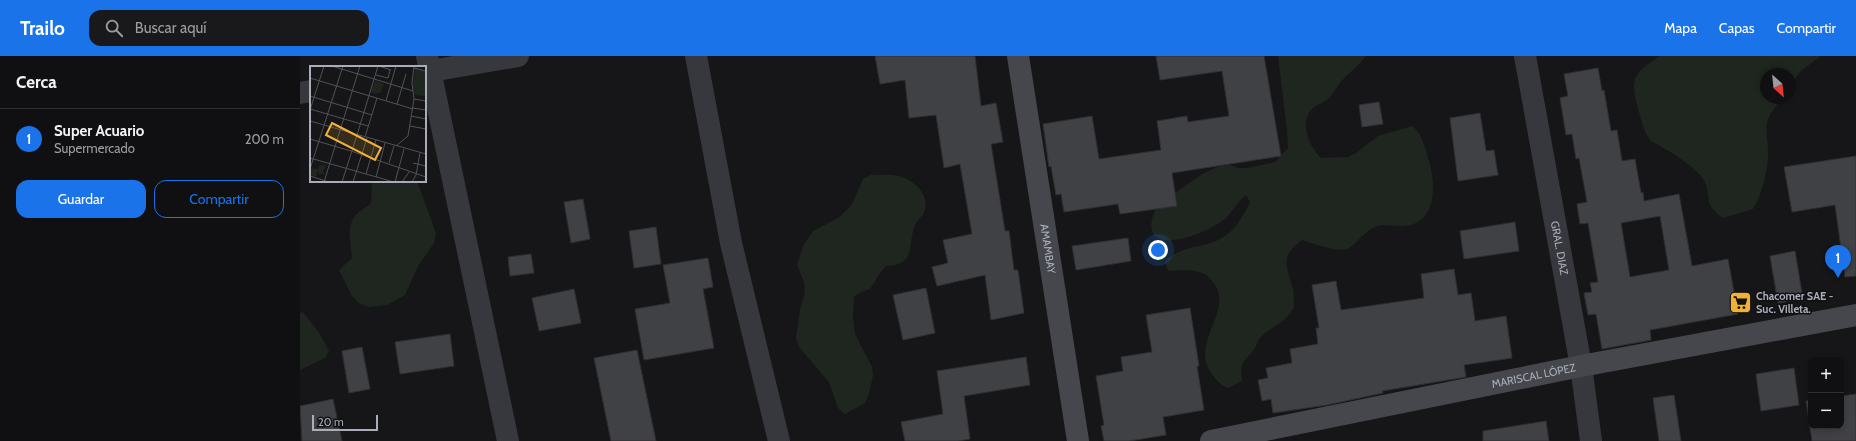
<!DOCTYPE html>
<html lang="es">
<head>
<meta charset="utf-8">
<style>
  :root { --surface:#101012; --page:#19191b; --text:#f1f3f6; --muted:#9c9d9f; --line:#303032; --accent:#1a73e8 }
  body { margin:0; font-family:Cabin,sans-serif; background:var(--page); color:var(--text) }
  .controls { position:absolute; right:12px; bottom:12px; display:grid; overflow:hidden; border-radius:8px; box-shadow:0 2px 6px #0003 }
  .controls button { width:36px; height:36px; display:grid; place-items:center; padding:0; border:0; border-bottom:1px solid var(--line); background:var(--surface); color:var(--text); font:20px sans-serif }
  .compass { position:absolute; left:1460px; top:12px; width:36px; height:36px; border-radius:50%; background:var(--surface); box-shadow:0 2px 6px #0003; rotate:153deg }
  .scale { position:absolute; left:12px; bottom:10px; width:66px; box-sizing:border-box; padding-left:4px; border:2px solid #a8adb8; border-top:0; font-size:11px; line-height:14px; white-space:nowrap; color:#a8adb8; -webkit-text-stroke:3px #111113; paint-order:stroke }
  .you { position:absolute; left:858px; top:194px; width:14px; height:14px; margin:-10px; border:3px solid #fff; border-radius:50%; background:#1a73e8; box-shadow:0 0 0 6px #1a73e833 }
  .badge { display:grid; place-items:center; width:26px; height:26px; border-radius:50%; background:var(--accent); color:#fff; font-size:13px; font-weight:700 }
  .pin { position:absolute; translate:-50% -33px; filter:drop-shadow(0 1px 2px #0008) }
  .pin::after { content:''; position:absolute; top:21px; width:14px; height:12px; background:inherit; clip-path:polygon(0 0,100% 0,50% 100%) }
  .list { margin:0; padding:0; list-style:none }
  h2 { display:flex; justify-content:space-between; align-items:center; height:52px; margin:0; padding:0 16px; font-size:17px }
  h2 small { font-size:13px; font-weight:400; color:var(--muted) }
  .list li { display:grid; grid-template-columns:26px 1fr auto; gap:12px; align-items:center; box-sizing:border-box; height:60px; padding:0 16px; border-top:1px solid var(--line) }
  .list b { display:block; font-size:15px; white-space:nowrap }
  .list p { margin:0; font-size:13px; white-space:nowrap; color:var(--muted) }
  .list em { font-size:13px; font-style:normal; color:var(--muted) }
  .actions { display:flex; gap:8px; padding:12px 16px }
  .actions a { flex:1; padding:9px 0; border:1px solid var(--accent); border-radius:12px; text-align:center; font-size:14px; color:var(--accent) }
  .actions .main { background:var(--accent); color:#fff }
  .icon { flex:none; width:22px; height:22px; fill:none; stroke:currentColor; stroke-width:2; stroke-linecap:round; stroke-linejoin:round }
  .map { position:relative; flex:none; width:1556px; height:385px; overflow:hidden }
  header { display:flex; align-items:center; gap:24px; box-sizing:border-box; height:56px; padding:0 20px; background:var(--accent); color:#fff }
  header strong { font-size:19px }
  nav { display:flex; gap:22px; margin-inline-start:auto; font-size:14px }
  .search { width:280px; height:36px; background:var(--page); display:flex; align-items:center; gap:10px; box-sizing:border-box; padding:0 14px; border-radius:12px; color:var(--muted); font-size:15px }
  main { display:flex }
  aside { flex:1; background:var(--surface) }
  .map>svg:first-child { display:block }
</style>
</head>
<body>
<header>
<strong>Trailo</strong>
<div class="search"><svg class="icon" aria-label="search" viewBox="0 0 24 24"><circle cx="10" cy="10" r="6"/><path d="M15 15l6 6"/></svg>Buscar aquí</div>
<nav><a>Mapa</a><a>Capas</a><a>Compartir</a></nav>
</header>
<main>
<aside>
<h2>Cerca<small></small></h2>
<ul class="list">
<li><span class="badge">1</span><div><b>Super Acuario</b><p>Supermercado</p></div><em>200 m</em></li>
</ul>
<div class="actions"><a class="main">Guardar</a><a>Compartir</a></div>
</aside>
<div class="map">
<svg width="1556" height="385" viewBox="0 0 1556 385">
  <rect width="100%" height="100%" fill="#161618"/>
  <path fill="#1e261f" d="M978,0h88c-8,11 -18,17 -26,27 -4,5 -7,11 -11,15 -5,5 -11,6 -16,10 -15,14 -4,38 8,50l27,-1 8,-4 22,-17 34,-10c11,8 13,23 17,35 7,24 8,61 -24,65 -7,1 -23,-2 -27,0 -8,2 -14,9 -20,14 -3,3 -6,6 -9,8 -10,6 -36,-5 -47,-8 -23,16 -15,27 -9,49 1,6 1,13 1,19 -12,18 -20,16 -33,29 -3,2 -4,7 -6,11 -10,15 -16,12 -13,33l-14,7c-8,-3 -11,-7 -16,-14 -24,-31 24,-64 1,-92 -4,-5 -8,-9 -15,-10 -9,-3 -21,-1 -30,-1l-3,-9c12,-14 31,-14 48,-20 19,-6 29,-23 37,-40l-4,-7c-8,6 -11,13 -18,21 -11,12 -46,26 -62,24 -22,-1 -15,-25 -7,-36l45,-31 16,-7 10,-1 8,3h9l28,-6 13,-14 -1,-18z
    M1360,0h161l-19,14 -12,15v-11h-24v24h16c-4,6 -11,14 -14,21 -4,13 1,24 0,37 0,14 -7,41 -15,53l-30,9c-23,-16 -9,-21 -20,-39 -10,-15 -36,-29 -52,-38 -7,-9 -9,-18 -12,-29 -9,-31 -8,-38 21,-56z
    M571,119c9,0 19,-1 28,1 14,4 30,17 26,33 -1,7 -9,12 -11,18 -6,21 1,38 -28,39l-6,7 -10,16 -9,3 -7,5 -1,19 2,18 17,33 1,9 -4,18 -4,9 -20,11 -7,-6 -9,-26 -30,-35 -3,-9 4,-28 5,-18 -1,-10 -7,-17 6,-19 10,-15 27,-14 12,-13 11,-25z
    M72,125h45l19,52 -2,10 -16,23 -13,29 -18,10 -19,2 -9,-4 -7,-7 -13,-26 13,-12c-1,-13 -6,-33 4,-43 4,-5 10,-7 15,-12z
    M3,256l17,22 9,17 -4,7 -25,12v-57z"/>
  <path fill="#404145" stroke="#303034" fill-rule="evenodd" d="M575,0h100l6,50 15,-3 7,39 -12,2 14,87h4l5,39h4l6,43 -33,7 -6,-45 -48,11 -5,-19 16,-4 -5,-23 29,-6 -12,-70 -16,4 -8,-53 -27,3 -4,-38 -25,4z
    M856,0h108l17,100 -109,17 5,33 -57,8 -2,-10 -54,8 -3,-18 -5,1 -5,-29 -2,1 -6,-43 49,-8 7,43 62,-9 -4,-29 30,-5 1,6 41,-6 -7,-45 -62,9z
    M1298,12l4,23 2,-1 7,41 6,-1 5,31 13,-2 6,34 2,-1 1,9 35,-7 13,72 36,-7 10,55 -88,16 1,10 -49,9 -6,-35 -8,1 -4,-22 8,-1 -2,-9 8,-1 -10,-59 -8,1 -3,-20 10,-2 -8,-44 -3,1 -4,-25 -6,1 -6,-37 8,-2 -4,-22zM1360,160l9,54 -39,7 -9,-54z
    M1079,46l4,22 -21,3 -3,-22z
    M1180,57l6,38 8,-1 4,25 -40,6 -8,-63z
    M1556,100v120l-11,1 -10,-72 -43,7 -8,-45z
    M283,143l7,40 -19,4 -7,-41z
    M1215,166l4,29 -55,8 -4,-28z
    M356,171l5,37 -27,4 -5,-37z
    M828,182l3,23 -55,9 -4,-24z
    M1495,195l8,48 -25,4 -8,-47z
    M231,198l3,19 -24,3 -2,-19z
    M408,202l5,29 -10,2 11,59 -70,12 -9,-51 35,-6 -7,-38z
    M1154,213l4,26 13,-2 4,28 31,-5 6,42 -48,7 2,12 -84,14 1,2 -56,12 -54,8 -2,-14 -9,2 -4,-21 10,-2 -2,-10 26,-5 -2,-14 28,-5 -2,-16h3l-7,-43 24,-4 5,29 83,-12 -3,-24z
    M626,232l9,45 -32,7 -10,-45z
    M274,233l7,34 -42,8 -7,-33z
    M890,252l9,58h-2l7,44 -41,7 3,18 -37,6h-25l-3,-15 3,-1 -8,-49 27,-5 -2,-14 31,-5 -6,-37z
    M150,278l4,32 -54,8 -5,-32z
    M62,291l8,42 -21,4 -7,-42z
    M337,294l19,91h-45l-17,-83z
    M726,301l4,28 -66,11 6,43 -12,2h-53l-4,-19 42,-8 -6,-43z
    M1494,312l5,37 -38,6 -5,-37z
    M1556,338v47h-44l-6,-40 5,-1v26h30v-30z
    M1374,339l7,46h-22l-6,-43z
    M33,343l9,42h-40l-2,-35z
    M1246,365l3,20h-66v-10z"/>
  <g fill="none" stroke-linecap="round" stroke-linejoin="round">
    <g stroke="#37383d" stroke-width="22">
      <path d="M127,0l81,385"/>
      <path d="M396,0l35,187 48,198"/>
      <path id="s1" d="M1225,0l56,310 10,75"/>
      <path d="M125,16l93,-16"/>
      <path d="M0,37l11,-2"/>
    </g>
    <g stroke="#45474d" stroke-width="22">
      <path id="s2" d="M718,0l60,385"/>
      <path id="s3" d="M911,385l370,-75 275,-51"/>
    </g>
  </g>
  <defs>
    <symbol id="supermarket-square" viewBox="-11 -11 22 22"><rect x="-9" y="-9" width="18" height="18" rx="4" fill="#f2b134" stroke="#111113"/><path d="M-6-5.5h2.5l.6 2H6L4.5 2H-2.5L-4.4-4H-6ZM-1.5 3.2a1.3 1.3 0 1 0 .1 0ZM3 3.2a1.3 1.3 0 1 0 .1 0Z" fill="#111"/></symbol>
  </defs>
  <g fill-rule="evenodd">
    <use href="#supermarket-square" x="1428" y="234" width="25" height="25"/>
  </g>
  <g text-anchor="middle" stroke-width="3" stroke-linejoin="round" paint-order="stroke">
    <g font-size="11" fill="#a8adb8" stroke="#111113">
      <text dy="4" stroke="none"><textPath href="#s2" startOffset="195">AMAMBAY</textPath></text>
      <text dy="4" stroke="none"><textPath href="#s1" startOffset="195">GRAL. DIAZ</textPath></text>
      <text dy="4" stroke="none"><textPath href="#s3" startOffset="329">MARISCAL LÓPEZ</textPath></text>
    </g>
    <g font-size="11" font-weight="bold" fill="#a8adb8" stroke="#111113" text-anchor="start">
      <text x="1456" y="244">Chacomer SAE -<tspan x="1456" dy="13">Suc. Villeta.</tspan></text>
    </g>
  </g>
  <g transform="translate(10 10)">
    <rect width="116" height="116" fill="#161618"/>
    <path d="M105,2l11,3v25l-11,-1 -2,-8zM65,15l9,3 -3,8 -6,2 -4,-3zM10,99h6l-3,7 2,2h-6l-1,-4 -2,7 -5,-2v-7l7,1z" fill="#1e261f"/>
    <path fill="none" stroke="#505258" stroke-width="1" d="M22,0l81,25M69,0l12,4M104,2l12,3M66,9l12,3 2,-8M0,12l103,31M0,30l62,19M104,33l12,2M76,35l10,-35M87,38l9,-30M103,42l13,2M0,43l58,17M0,44l14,-44M101,50l15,3M0,55l116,33M100,60l16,3M47,69l21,-69M55,71l12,-39M0,73l41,12M86,80l12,-10 6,-37 -2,-16 2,-17M41,85l75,26M0,92l84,24M79,97l5,-17M103,97l13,3M0,103l33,-103M56,108l10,-34M0,110l19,6M66,111l9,-34M14,116l36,-116M32,116l15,-47M43,116l14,-44M85,116l9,-33M92,116l7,-10M102,116l4,-7 4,-22"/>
    <path fill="#f2b134" fill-opacity="0.15" stroke="#f2b134" stroke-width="2" d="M22,57l49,25 -6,12 -49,-25z"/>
    <rect width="116" height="116" fill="none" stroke="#a8adb8" stroke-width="2"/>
  </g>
</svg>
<div class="controls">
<button>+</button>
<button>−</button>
</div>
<svg class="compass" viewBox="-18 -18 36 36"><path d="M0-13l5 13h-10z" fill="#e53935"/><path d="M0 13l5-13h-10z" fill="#9c9d9f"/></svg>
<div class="scale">20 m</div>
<div class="you"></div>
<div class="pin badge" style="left:1538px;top:222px">1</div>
</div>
</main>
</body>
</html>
